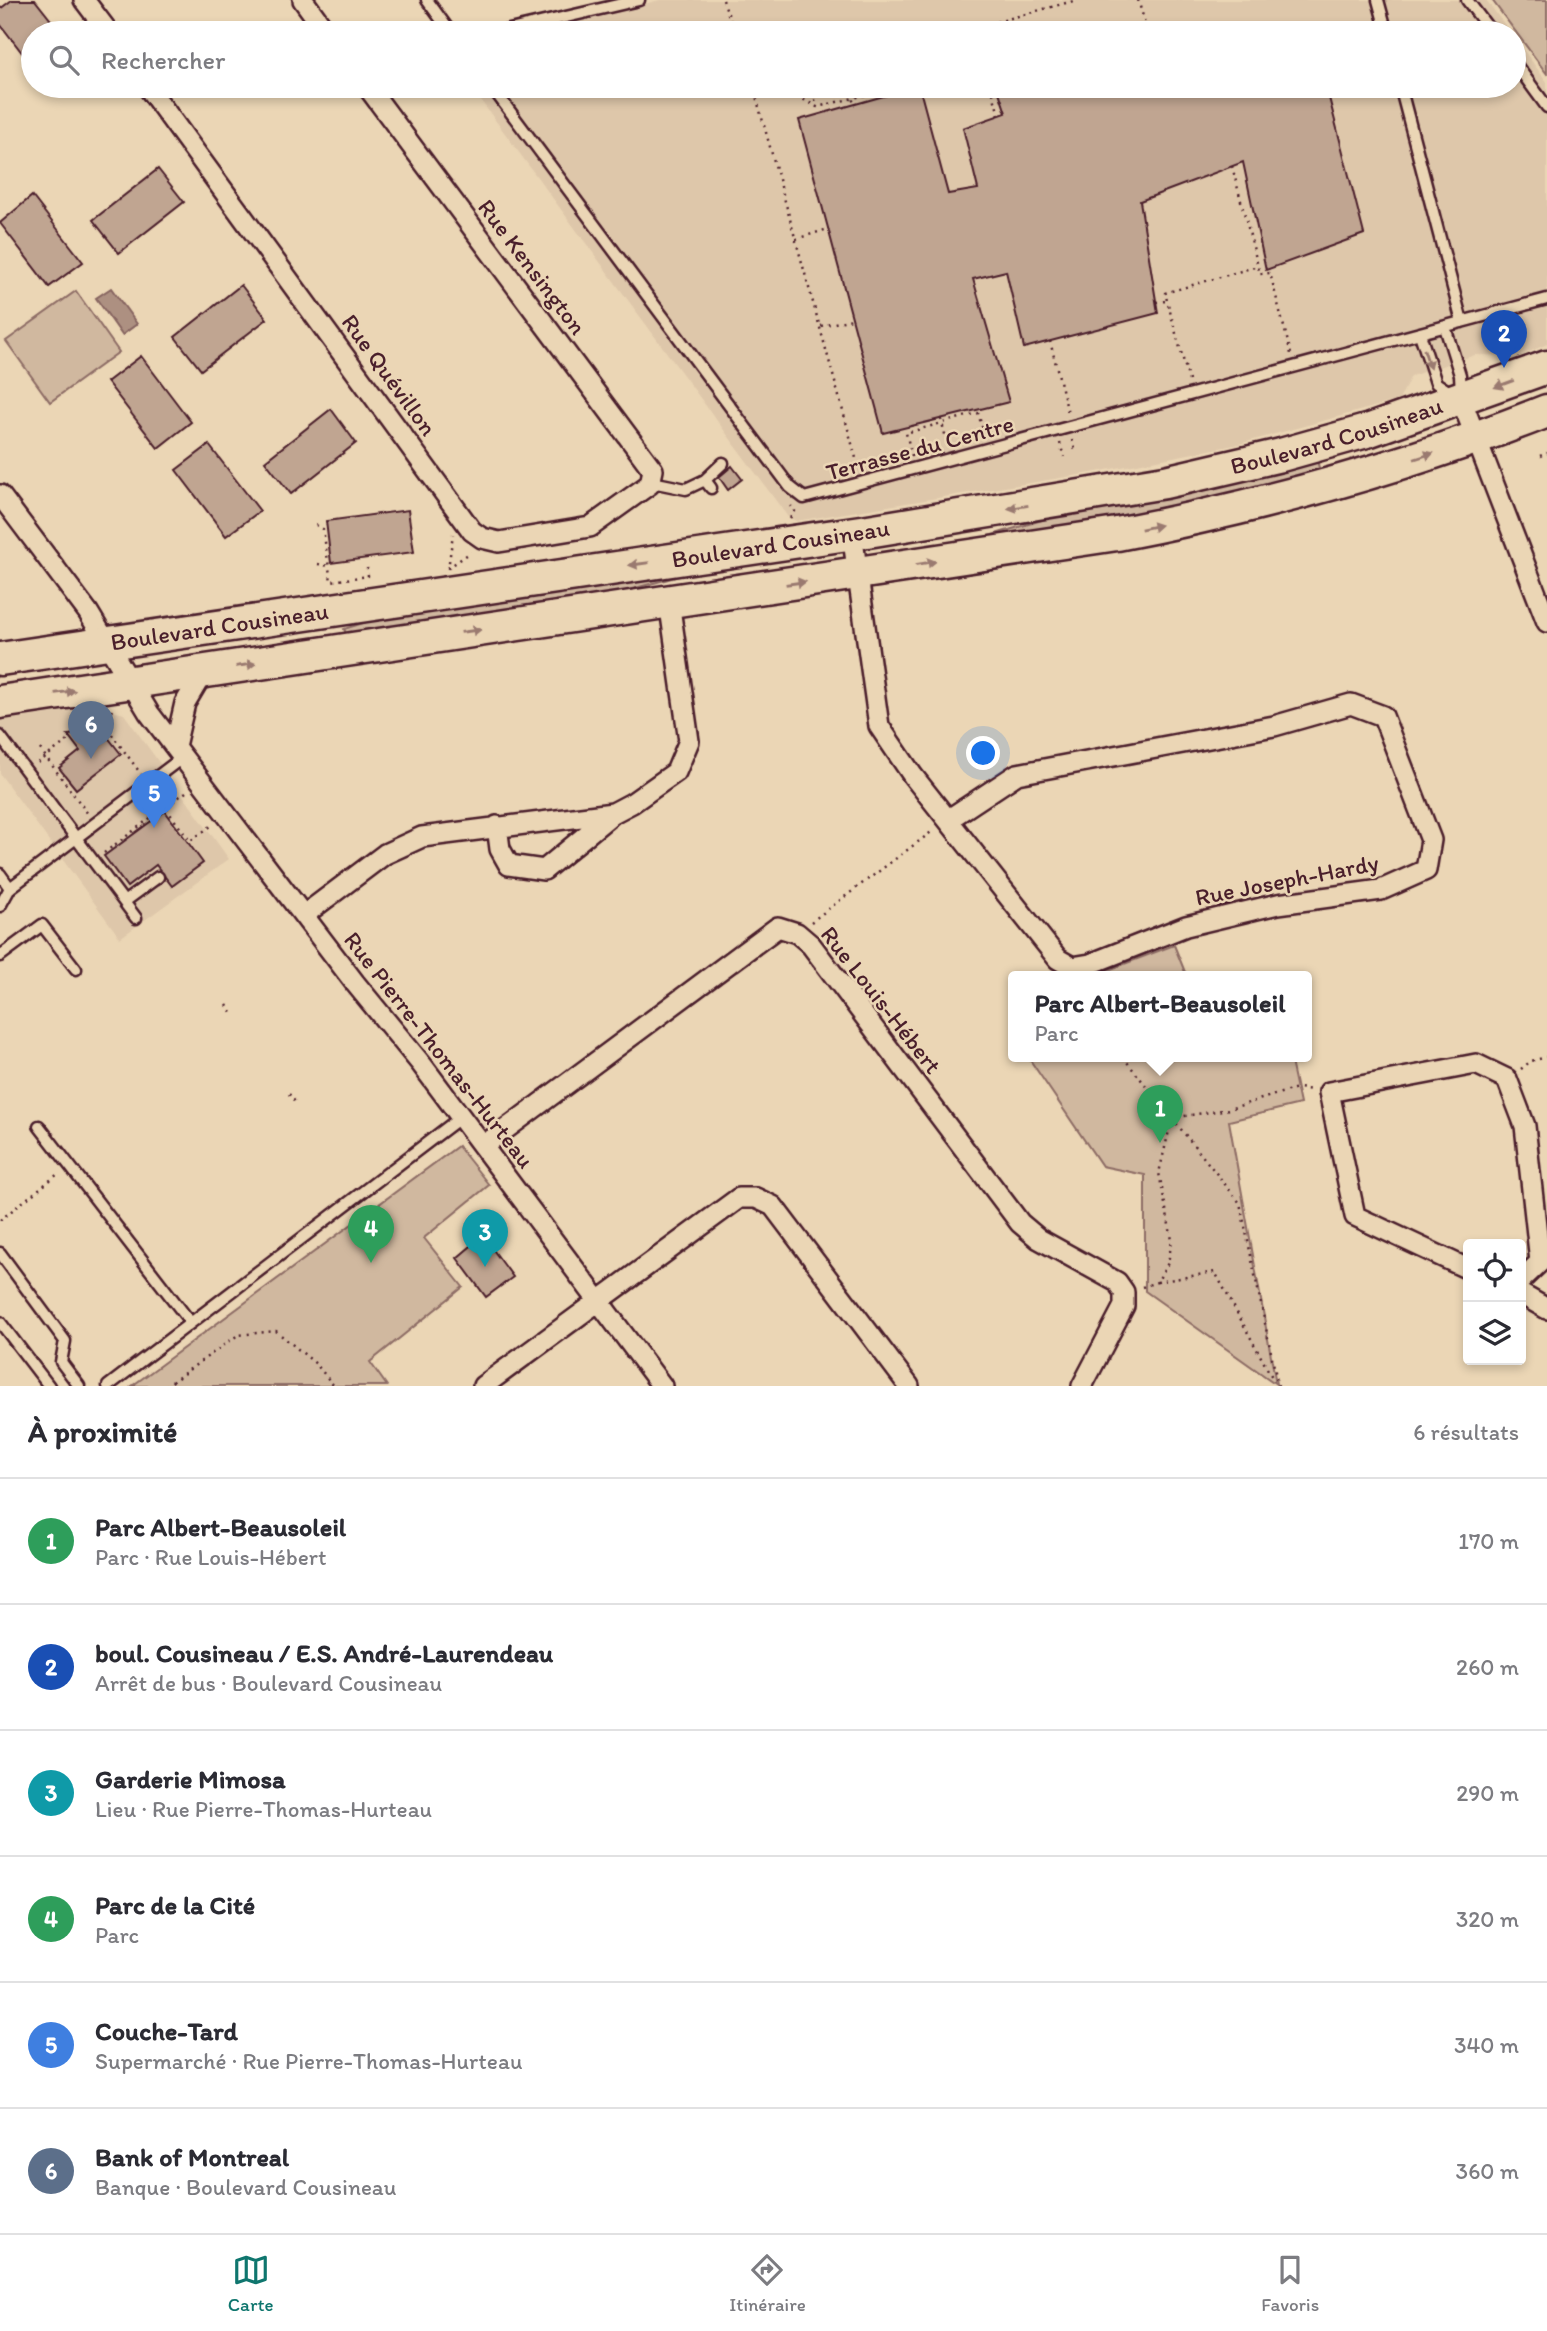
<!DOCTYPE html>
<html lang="fr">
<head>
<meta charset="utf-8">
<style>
  :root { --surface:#fff; --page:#f7f7f7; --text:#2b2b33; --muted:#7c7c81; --line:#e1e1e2; --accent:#0f766e }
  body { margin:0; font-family:Itim,sans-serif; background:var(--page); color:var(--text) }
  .controls { position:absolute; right:21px; bottom:21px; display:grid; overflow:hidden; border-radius:7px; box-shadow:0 4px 10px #0003 }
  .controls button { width:63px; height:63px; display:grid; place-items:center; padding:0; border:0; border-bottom:2px solid var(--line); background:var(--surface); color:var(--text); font:35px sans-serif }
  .you { position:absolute; left:984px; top:754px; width:24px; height:24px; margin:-18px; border:5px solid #fff; border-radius:50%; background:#1a73e8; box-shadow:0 0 0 10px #1a73e833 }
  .badge { display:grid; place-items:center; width:46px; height:46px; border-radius:50%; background:var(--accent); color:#fff; font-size:23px; font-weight:700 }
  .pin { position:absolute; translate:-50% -58px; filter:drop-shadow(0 2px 4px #0008) }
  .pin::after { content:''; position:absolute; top:37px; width:24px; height:21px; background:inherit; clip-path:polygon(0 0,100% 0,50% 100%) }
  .popup { position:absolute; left:1008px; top:971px; width:304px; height:91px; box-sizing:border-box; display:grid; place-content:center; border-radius:7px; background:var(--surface); filter:drop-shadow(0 2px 5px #0005); font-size:23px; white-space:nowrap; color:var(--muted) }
  .popup b { font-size:26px; color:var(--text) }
  .popup::after { content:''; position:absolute; left:50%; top:100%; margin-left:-14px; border:14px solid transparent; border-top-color:var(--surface) }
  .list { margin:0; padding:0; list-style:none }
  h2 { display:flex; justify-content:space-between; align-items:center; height:91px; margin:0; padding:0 28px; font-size:30px }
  h2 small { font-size:23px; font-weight:400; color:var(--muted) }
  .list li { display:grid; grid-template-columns:46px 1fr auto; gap:21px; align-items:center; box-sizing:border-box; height:126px; padding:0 28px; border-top:2px solid var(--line) }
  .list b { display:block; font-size:26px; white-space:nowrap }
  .list p { margin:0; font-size:23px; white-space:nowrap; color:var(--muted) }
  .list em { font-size:23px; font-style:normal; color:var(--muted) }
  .icon { flex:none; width:38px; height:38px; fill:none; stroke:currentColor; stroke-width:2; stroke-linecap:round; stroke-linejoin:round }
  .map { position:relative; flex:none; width:1547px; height:1386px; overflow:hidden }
  .search { position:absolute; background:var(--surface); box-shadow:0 4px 10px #0003; left:21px; right:21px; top:21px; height:77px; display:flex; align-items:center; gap:18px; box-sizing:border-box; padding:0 24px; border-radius:38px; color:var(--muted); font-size:26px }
  .sheet { height:847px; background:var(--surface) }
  nav { display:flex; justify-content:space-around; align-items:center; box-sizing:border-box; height:98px; border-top:2px solid var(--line); background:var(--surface); font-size:19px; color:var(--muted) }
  nav a { display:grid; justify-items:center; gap:4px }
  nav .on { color:var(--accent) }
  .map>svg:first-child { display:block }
</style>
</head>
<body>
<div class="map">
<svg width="1547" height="1386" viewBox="0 0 1547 1386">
  <rect width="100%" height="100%" fill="#ebd6b5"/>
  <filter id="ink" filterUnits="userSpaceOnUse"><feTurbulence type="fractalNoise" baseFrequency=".0143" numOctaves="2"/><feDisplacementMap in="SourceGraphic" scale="14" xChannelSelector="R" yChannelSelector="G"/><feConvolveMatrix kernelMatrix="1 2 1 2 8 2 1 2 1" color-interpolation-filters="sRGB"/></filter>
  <g filter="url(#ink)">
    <path fill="#dec7aa" d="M660,0h826l25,33h-982z
      M1514,37l33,45v262l-27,12 -45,-1 -64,21 -12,24 -164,45 -144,28 -295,48 -8,-4 -318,-431h1044z
      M91,705l33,9 105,145 -109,79 -120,-164v-57z"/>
    <path fill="#d0b89f" stroke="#8d6c65" stroke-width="2" d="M1492,0h55v74z
      M76,291l43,61 -69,50 -44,-61z
      M1317,460l2,8 -16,9 -145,35 -168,27 -1,-3 63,-19 137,-25z
      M678,572l1,4 -76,21 -256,39 -3,-7 32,-10z
      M1174,945l13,32h-97z
      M1028,1057h262l10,47 -71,17 47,263 -131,-93v-116l-43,-9z
      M458,1146l31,39 -65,53 39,49 -93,75 17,24h-255z"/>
    <path fill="#ad9081" stroke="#85635f" stroke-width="2" d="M111,288l26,36 -15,11 -26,-37z"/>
    <path fill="#c0a591" stroke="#4a1f2b" stroke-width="2" d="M12,0h23l26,33h-28v34l-33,-43v-15z
      M919,86l29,108 30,-5 -15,-61 43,-15 -9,-27h329l38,148 -98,36 -23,-108 -103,39 18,112 -134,35 -18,-77 -33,8 36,123 -126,31 -84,-313z
      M158,169l26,33 -65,51 -26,-33z
      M32,196l51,66 -34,25 -49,-64z
      M241,285l26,34 -66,51 -26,-33z
      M141,356l50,66 -33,26 -51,-66z
      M331,409l25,34 -65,51 -26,-33z
      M209,445l51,66 -34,25 -50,-66z
      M732,466l10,13 -14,11 -9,-13z
      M408,510l6,42 -83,11 -5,-42z
      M103,731l18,23 -45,35 -17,-21 21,-17 -12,-16z
      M165,811l38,52 -31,23 -16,-21 -29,22 -23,-31z
      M483,1236l30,41 -27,20 -29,-39z"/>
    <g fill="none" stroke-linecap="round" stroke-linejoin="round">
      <defs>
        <path id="service" d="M427,0l24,33
          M1378,0l9,33
          M1467,0l25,33
          M497,33l142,-33
          M1514,62l33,45
          M491,86l299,401 14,11 743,-199
          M1400,86l62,236
          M1445,327l15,48 1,17
          M1420,334l16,49 18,12
          M705,480l18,-17
          M652,482l34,7 19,-9 6,8
          M0,736l76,102 107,-81
          M0,874l10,14
          M124,902l34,-25
          M0,906l10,-18 66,-50 60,80
          M0,956l42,-31 34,44
          M39,1126l152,197
          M0,1253l65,88 -4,21 18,24
          M0,1322l49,64
          M108,1386l353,-269"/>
        <path id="minor" d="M84,0l25,33
          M303,0l24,33
          M147,86l325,445 10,7 17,4 91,-15 60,-43 3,-14 -286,-384
          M1461,399l86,223
          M0,495l88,117 61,101 206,270 67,82 240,321
          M852,533l27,193 34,50 145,183 14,8 18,-3 96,-38 92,-22 103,-14 45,-20 5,-30 -48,-124 -32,-12 -77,22 -257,48 -68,45
          M175,746l10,-43 19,-32
          M497,826l3,23 9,16 35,5 69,-57
          M304,915l81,-61 37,-17 191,-24 19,-10 44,-31 13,-31 -20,-140
          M483,1146l295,-219 19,6 14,12 209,278 19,16 78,43 7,10v14l-42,80
          M1468,1269l-113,-53 -26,-124 147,-28 31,15 18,47 15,136 -19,18
          M1521,1294l26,15
          M483,1386l256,-188h17l17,8 136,180"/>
        <g id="primary">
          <path id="s1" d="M0,659l868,-128 297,-49 116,-27 89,-25 177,-63"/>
          <path d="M0,702l1117,-168c147,-28 291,-68 430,-123"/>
        </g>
      </defs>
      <use href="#service" stroke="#4a1f2b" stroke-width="15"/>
      <use href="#minor" stroke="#4a1f2b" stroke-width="24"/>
      <use href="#primary" stroke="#4a1f2b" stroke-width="37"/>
      <path stroke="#4a1f2b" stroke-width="2.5" stroke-dasharray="2 5" stroke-linecap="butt" d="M723,0l12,33
        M1138,0l10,33
        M956,33l121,-33
        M765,86l-11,3 105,380
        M779,86l38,21 73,-18 -1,-3
        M811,86l6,21
        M849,86l5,18
        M991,86l8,29
        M1232,166l28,108 10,-1 21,81
        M796,239l32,-10
        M1156,302l11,-1
        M821,326l31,-7
        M1050,341l18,72
        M1189,381l-24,-88 93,-27
        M941,419l7,27
        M1072,440l4,13
        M1060,443l4,14
        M912,456l-6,-23 72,-20 7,24
        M1540,456l7,-3
        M790,518l5,-7 -4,-5
        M316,525l7,4 8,52 37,-5 -1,-8
        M318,564l11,2
        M448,568l23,-16
        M448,569l5,-35
        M112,710l-7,15 36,49
        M72,735l2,-6 31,-4
        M40,749l48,65
        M38,763l33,-25
        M186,792l-21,15 25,34 21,-15
        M104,853l61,-46 -10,-13
        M811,922l123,-92
        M227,1005l7,11
        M1123,1057l49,61 57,-9 68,-21 16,2
        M1521,1069l10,-8 16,-4
        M289,1094l6,8
        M1172,1118l68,85 38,183
        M0,1220l58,-46
        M1157,1282l58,-10 59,109
        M1142,1287l15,-5 11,-19 4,-23 -13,-67 13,-55
        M166,1386l72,-51 38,-4 40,33 18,22"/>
      <use href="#service" stroke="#ebd6b5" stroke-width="10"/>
      <use href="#minor" stroke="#ebd6b5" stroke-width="19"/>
      <use href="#primary" stroke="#ebd6b5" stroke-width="32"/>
    </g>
    <defs><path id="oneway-solid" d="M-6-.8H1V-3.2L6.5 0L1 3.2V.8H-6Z" transform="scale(1.75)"/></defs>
    <g fill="#9a7a70">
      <use href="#oneway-solid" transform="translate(1427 359) rotate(72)"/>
      <use href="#oneway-solid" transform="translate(1504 384) rotate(160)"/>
      <use href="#oneway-solid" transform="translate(1424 456) rotate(-18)"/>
      <use href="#oneway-solid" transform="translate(1018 507) rotate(171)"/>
      <use href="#oneway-solid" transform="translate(1151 527) rotate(-11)"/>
      <use href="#oneway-solid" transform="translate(926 563) rotate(-9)"/>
      <use href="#oneway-solid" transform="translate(639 564) rotate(172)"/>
      <use href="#oneway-solid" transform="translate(796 583) rotate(-8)"/>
      <use href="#oneway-solid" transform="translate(471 631) rotate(-8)"/>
      <use href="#oneway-solid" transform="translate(246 665) rotate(-8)"/>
      <use href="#oneway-solid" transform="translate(65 692) rotate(-8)"/>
    </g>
  </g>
  <g text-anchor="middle" stroke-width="5" stroke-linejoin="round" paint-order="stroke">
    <g font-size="24" fill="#4a1f2b" stroke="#ebd6b5">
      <text transform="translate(532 267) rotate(53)" y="8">Rue Kensington</text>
      <text transform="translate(389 375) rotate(54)" y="8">Rue Quévillon</text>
      <text dy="8" stroke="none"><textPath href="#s1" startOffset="1356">Boulevard Cousineau</textPath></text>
      <text transform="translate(920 448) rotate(-15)" y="8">Terrasse du Centre</text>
      <text dy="8" stroke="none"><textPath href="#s1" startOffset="789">Boulevard Cousineau</textPath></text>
      <text dy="8" stroke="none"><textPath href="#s1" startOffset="222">Boulevard Cousineau</textPath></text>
      <text transform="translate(1287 880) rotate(-11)" y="8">Rue Joseph-Hardy</text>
      <text transform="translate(881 1000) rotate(52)" y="8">Rue Louis-Hébert</text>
      <text transform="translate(439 1050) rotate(52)" y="8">Rue Pierre-Thomas-Hurteau</text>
    </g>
  </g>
</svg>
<div class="controls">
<button><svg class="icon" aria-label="locate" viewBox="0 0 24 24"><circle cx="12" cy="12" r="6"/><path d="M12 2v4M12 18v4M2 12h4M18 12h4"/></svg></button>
<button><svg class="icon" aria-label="layers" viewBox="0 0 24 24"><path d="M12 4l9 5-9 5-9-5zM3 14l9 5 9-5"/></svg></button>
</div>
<div class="you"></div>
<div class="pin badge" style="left:1160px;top:1143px;background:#2e9e5b">1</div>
<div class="popup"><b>Parc Albert-Beausoleil</b>Parc</div>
<div class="pin badge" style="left:1504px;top:368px;background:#1a4fb4">2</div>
<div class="pin badge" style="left:485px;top:1267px;background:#0f9aa8">3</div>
<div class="pin badge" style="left:371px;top:1263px;background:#2e9e5b">4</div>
<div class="pin badge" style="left:154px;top:828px;background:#3f7fe0">5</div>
<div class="pin badge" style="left:91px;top:759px;background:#5c6f8a">6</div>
<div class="search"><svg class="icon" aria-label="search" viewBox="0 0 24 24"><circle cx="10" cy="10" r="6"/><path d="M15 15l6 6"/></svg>Rechercher</div>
</div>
<section class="sheet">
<h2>À proximité<small>6 résultats</small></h2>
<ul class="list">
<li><span class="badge" style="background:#2e9e5b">1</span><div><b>Parc Albert-Beausoleil</b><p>Parc · Rue Louis-Hébert</p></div><em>170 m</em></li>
<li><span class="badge" style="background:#1a4fb4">2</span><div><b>boul. Cousineau / E.S. André-Laurendeau</b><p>Arrêt de bus · Boulevard Cousineau</p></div><em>260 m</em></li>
<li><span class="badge" style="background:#0f9aa8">3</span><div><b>Garderie Mimosa</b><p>Lieu · Rue Pierre-Thomas-Hurteau</p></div><em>290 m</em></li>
<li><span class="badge" style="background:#2e9e5b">4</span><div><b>Parc de la Cité</b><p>Parc</p></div><em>320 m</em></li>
<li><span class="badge" style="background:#3f7fe0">5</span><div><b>Couche-Tard</b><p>Supermarché · Rue Pierre-Thomas-Hurteau</p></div><em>340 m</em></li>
<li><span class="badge" style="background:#5c6f8a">6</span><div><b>Bank of Montreal</b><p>Banque · Boulevard Cousineau</p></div><em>360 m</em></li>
</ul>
</section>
<nav>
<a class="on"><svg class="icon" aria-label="map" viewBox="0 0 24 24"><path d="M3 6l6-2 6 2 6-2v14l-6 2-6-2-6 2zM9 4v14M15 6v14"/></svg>Carte</a>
<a><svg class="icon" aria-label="directions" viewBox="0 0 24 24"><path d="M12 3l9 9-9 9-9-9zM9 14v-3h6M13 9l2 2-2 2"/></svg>Itinéraire</a>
<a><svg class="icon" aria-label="saved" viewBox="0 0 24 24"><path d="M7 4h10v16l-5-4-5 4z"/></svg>Favoris</a>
</nav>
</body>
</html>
